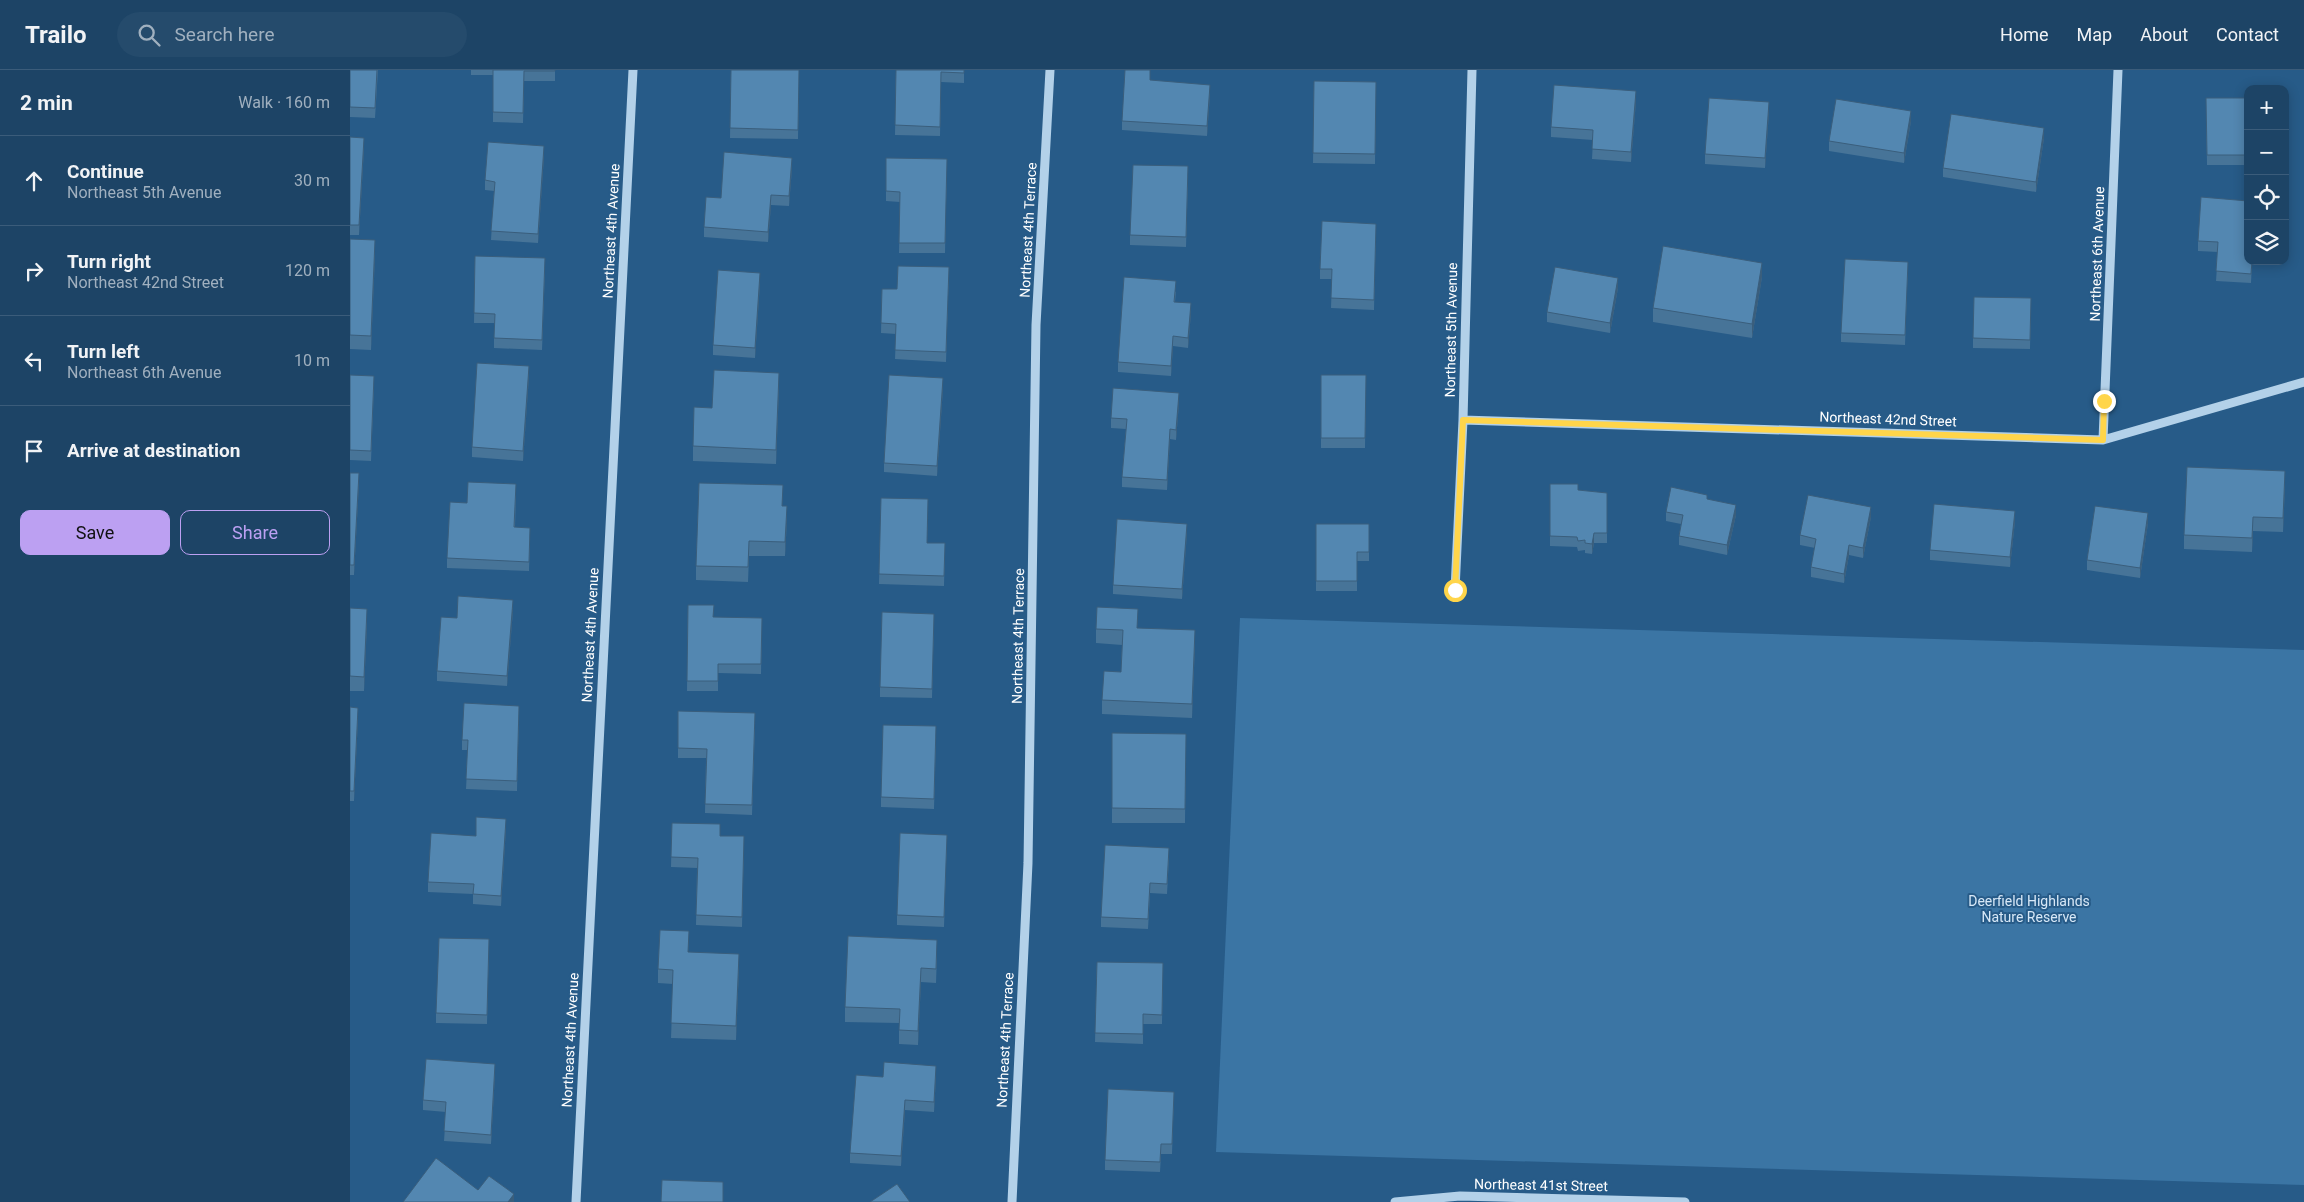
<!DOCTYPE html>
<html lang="en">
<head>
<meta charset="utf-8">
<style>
  :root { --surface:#1d4466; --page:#254b6c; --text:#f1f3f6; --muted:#a0b0bf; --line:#3b5c7a; --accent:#bca0f2 }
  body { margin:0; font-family:Roboto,sans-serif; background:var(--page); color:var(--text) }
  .controls { position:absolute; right:15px; top:15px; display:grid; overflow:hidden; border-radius:10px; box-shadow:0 2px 12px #0003 }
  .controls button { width:45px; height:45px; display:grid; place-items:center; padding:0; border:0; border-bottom:1px solid var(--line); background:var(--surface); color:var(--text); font:25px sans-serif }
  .stop { position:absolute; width:15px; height:15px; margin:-11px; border:4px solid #ffd54a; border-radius:50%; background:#fff }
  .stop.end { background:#ffd54a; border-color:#fff; box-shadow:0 1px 5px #0008 }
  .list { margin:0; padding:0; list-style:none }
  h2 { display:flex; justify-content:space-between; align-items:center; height:65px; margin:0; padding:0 20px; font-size:21px }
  h2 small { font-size:16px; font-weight:400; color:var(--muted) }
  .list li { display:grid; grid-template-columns:32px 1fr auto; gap:15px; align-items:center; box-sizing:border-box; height:90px; padding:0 20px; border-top:1px solid var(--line) }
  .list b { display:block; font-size:19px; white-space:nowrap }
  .list p { margin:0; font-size:16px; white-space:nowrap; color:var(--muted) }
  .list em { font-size:16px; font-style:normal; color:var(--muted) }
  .actions { display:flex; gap:10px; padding:15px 20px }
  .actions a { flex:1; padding:11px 0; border:1px solid var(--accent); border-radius:10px; text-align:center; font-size:18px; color:var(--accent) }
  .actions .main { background:var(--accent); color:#111 }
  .icon { flex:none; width:28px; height:28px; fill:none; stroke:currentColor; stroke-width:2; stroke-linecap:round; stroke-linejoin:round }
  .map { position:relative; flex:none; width:1954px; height:1132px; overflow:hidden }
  header { display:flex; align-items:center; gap:30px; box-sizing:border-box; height:70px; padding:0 25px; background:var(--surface); border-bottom:1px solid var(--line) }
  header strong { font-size:24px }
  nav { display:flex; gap:28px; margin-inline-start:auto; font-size:18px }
  .search { width:350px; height:45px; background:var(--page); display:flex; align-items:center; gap:12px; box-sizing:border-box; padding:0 18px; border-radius:28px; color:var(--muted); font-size:19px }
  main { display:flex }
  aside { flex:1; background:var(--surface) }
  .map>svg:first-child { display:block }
</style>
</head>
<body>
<header>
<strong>Trailo</strong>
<div class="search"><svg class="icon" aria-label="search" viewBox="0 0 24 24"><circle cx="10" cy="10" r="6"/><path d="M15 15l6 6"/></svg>Search here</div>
<nav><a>Home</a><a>Map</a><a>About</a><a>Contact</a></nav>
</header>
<main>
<aside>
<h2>2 min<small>Walk · 160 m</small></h2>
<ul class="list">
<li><svg class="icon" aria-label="ahead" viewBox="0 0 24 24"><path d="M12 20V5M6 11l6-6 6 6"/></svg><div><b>Continue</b><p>Northeast 5th Avenue</p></div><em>30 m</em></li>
<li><svg class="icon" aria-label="right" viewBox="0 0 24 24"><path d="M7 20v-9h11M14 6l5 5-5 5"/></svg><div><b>Turn right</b><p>Northeast 42nd Street</p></div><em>120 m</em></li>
<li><svg class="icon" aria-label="left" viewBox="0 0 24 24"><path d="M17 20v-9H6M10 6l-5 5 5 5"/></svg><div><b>Turn left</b><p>Northeast 6th Avenue</p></div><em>10 m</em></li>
<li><svg class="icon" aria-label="arrive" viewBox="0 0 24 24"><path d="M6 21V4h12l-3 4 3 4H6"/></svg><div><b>Arrive at destination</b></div></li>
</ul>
<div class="actions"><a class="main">Save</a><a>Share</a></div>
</aside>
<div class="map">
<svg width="1954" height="1132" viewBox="0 0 1954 1132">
  <rect width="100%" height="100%" fill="#275b88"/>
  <path fill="#3b75a4" d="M890,548l1064,32v535l-1088,-33z"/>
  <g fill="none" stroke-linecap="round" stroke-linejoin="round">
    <path stroke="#b3d1e9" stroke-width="9" d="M1113,350l640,20 201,-58
      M1753,370l15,-370
      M1105,520l8,-170 9,-350
      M226,1132l57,-1132
      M662,1132l16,-339 8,-538 14,-255
      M1045,1132l65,-6 225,6"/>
  </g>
  <path fill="#477498" d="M0,0h28l-3,48 -25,-1z
    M121,0h84v11h-31l-1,42 -30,-1v-47h-22z
    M381,0h68l-1,69 -68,-1z
    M546,0h68v13l-23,-1 -1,54 -45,-1z
    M800,10l60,14 -3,42 -85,-6v-9z
    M964,11l62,1 -1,82 -62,-1z
    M1856,28h42v67h-41z
    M1286,31l-5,61 -39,-3 1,-19 -42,-3v-10z
    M1419,42l-4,56 -60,-4v-10z
    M1561,51l-7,42 -75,-12v-10z
    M0,67l14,11 -5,87h-9z
    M1694,68l-8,54 -93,-15v-9z
    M194,86l-6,87 -47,-3 3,-49 -9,-1v-10z
    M536,88l61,1 -2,94h-46l1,-51 -14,-1z
    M442,98l-3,38 -18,-1 -3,37 -64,-5v-10l17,-29z
    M838,106l-2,71 -56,-2v-10z
    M1898,131l4,60 -1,22 -35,-2 2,-29 -20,-1v-10z
    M1026,154l-2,86 -43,-2 1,-29h-12v-10z
    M0,169l25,16 -4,95 -21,-1z
    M125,186l70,12 -3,82 -48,-2v-25h-20z
    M1558,192l-3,83 -64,-3v-9z
    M599,197l-3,95 -51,-3 1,-25 -15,-1 1,-44h15z
    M1412,207l-10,61 -99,-16v-14z
    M410,213l-5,75 -42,-3v-10z
    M1268,218l-8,45 -63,-11v-10z
    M826,221l-1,11 16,11 -3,35 -15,-2 -2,30 -53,-4v-10z
    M1681,228l-1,51 -57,-1v-10z
    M0,305l24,10 -3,76 -21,-1z
    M971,305h45l-1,73h-44z
    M179,306l-6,85 -51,-4v-10z
    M429,318l-3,76 -83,-3v-15l19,-38z
    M593,318l-6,88 -53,-4v-9z
    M829,333l-3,37 -6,-1 -3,51 -45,-3v-10l4,-48 -15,-1v-10z
    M0,403l9,10 -5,92h-4z
    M1200,414l28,6 29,3v50h-13l-2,11 -7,-1v-3l-7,1 -1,-4 -27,-1z
    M1935,416l-2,46 -30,-1 -1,21 -68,-3v-14z
    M166,424l-1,33 15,11 -1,33 -82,-3v-10l20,-55z
    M531,428l46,45h18l-1,43 -65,-2z
    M1357,429l29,16 -9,40 -48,-10v-9l2,-12 -15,-3v-9z
    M433,436l4,14 -2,36h-36l-1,26 -52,-2v-14z
    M1521,447l-8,41 -14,-3 -5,28 -33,-6v-10l4,-19 -15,-3v-10z
    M1665,451l-5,46 -80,-7v-10z
    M1798,453l-8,55 -53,-8v-10z
    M966,454h53v37h-12v30h-41z
    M837,463l-5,66 -69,-5v-9z
    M338,535l26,13h48l-1,56 -43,-1v18h-31z
    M0,538l17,15 -3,68h-14z
    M163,540l-6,76 -70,-5v-10l20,-53z
    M584,544l-2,84 -52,-1v-10z
    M788,558l57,16 -3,74 -90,-4v-14l19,-28 1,-27 -26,-2v-14z
    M169,636l-2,85 -51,-2 2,-39h-6v-10z
    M0,637l8,11 -4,83h-4z
    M328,641l77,12 -3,92 -47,-2 1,-55h-28z
    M836,664l-1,89h-73v-15z
    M586,666l-2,73 -53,-2v-10z
    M322,753l48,13h24l-2,91 -46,-2 1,-57 -26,-1z
    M156,758l-5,78 -28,-2v-10l-45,-2v-10l48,-46z
    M597,765l-3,92 -47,-2v-10z
    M819,787l-2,37 -17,-1 -2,36 -47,-2v-10z
    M139,869l-2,85 -51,-1v-10z
    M339,882l50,16 -3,72 -65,-2 2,-54 -15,-1v-14z
    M587,884l-1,29 -15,-1 -3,63 -19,-1v-21l-54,-1v-15z
    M747,892l66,1 -1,61h-19v20l-48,-2z
    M145,1003l-4,71 -47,-3 2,-29 -23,-2v-10z
    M586,1006l-2,36 -29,-2 -4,56 -51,-3v-10l33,-76z
    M824,1022l-2,62h-11l-1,18 -55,-2v-10z"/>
  <path fill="#3a5e7c" d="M860,15v9l-3,42v-10z
    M1286,21v10l-5,61v-10z
    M1419,32v10l-4,56v-10z
    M1561,41v10l-7,42v-10z
    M1694,58v10l-8,54v-10z
    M14,68v10l-5,87v-10z
    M194,76v10l-6,87v-9z
    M442,88v10l-3,38v-10z
    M421,125v10l-3,37v-10z
    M25,170v15l-4,95v-14z
    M1412,193v14l-10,61v-14z
    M410,203v10l-5,75v-10z
    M1268,208v10l-8,45v-10z
    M841,233v10l-3,35v-10z
    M823,266v10l-2,30v-10z
    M179,296v10l-6,85v-10z
    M429,303v15l-3,76v-14z
    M593,308v10l-6,88v-10z
    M829,323v10l-3,37v-10z
    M820,359v10l-3,51v-10z
    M1935,401v15l-2,46v-14z
    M9,403v10l-5,92v-10z
    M1386,435v10l-9,40v-10z
    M437,436v14l-2,36v-14z
    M1521,437v10l-8,41v-10z
    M1665,441v10l-5,46v-10z
    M1798,443v10l-8,55v-10z
    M1903,447v14l-1,21v-14z
    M837,454v9l-5,66v-10z
    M1244,463v10l-2,11v-10z
    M1499,475v10l-5,28v-9z
    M163,530v10l-6,76v-10z
    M17,539v14l-3,68v-14z
    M845,560v14l-3,74v-14z
    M8,638v10l-4,83v-10z
    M156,749v9l-5,78v-10z
    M389,884v14l-3,72v-14z
    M571,898v14l-3,63v-14z
    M145,994v9l-4,71v-9z
    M586,996v10l-2,36v-10z
    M555,1030v10l-4,56v-10z
    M164,1124v8h-6z"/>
  <path fill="#5387b1" stroke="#3a5e7c" d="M0,0h27l-2,38 -25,-1z
    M143,0h62v1h-31l-1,42 -30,-1z
    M381,0h68l-1,60 -68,-2z
    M546,0h68v3l-23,-1 -1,55 -45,-2z
    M775,0h25v10l60,5 -3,41 -85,-5z
    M964,11l62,1 -1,72 -62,-1z
    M1204,15l82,6 -5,61 -39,-3 1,-19 -42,-3z
    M1359,28l60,4 -4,56 -60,-4z
    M1856,28h42v57h-41z
    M1486,29l75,12 -7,42 -75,-12z
    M1601,44l93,14 -8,54 -93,-14z
    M0,67l14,1 -5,87h-9z
    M138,72l56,4 -6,88 -47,-3 4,-49 -10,-2z
    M374,82l68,6 -3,38 -18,-1 -3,37 -64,-5 2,-30 15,1z
    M536,88l61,1 -2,84h-46l1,-51 -14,-1z
    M783,95l55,1 -2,71 -56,-2z
    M1851,127l47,4v60h4l-1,13 -35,-3 2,-29 -20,-1z
    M972,151l54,3 -2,76 -43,-2 1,-29h-12z
    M0,169l25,1 -4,96 -21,-1z
    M1313,176l99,17 -10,61 -99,-16z
    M125,186l70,2 -3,82 -48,-2 1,-24 -21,-1z
    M1495,189l63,3 -3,73 -64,-2z
    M548,196l51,1 -3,85 -51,-2 1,-26 -15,-1 1,-34h15z
    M1205,197l63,11 -8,45 -63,-11z
    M368,200l42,3 -5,75 -42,-3z
    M774,207l52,4 -2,21 17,1 -3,35 -15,-2 -2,30 -53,-4z
    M1624,227l57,1 -1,42 -57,-2z
    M127,293l52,3 -6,85 -51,-4z
    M364,300l65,3 -3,77 -83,-4 1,-39 18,1z
    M0,305l24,1 -3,75 -21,-1z
    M539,305l54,3 -6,88 -53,-3z
    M971,305h45l-1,63h-44z
    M763,318l66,5 -3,37 -6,-1 -3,51 -45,-3 5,-58 -16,-1z
    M1837,397l98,4 -2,47 -30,-1 -1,21 -68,-3z
    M0,403h9l-5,92h-4z
    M118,412l48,2 -2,43 16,1 -1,34 -82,-4 3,-56 17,1z
    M349,413l84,2 -1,21h5l-2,36 -36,-1 -1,26 -52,-1z
    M1200,414h28v6l29,3v40h-13l-2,11 -7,-1v-3l-7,1 -1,-4 -27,-1z
    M1321,417l36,8v4l29,6 -9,40 -48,-9 4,-21 -17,-3z
    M1458,425l63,12 -8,41 -14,-3 -5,29 -33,-7 5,-28 -16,-4z
    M531,428l47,1 -1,44h18l-1,33 -65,-2z
    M1584,434l81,7 -5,46 -80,-7z
    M1745,436l53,7 -8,55 -53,-8z
    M767,449l70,5 -5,65 -69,-4z
    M966,454h53v28h-12v29h-41z
    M108,526l55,4 -6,76 -70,-5 4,-54 16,1z
    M338,535h26l-1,12 49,1 -1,46h-43v17h-31z
    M747,537l41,2 -1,19 58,2 -3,74 -90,-4 2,-29 17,1 2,-42 -27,-1z
    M0,538l17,1 -3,68 -14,-1z
    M532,542l52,2 -2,75 -52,-2z
    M114,633l55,3 -2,75 -51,-2 2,-39h-6z
    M0,637l8,1 -4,83h-4z
    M328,641l77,2 -3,92 -47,-1 2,-55 -29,-1z
    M533,655l53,1 -2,73 -53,-2z
    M762,663l74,1 -1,75 -73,-1z
    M126,747l30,2 -5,77 -28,-2 1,-10 -46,-2 3,-49 45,3z
    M322,753l48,1v12h24l-2,81 -46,-2 2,-57 -27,-1z
    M550,763l47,2 -3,82 -47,-2z
    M755,775l64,3 -2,36 -17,-1 -2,36 -47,-2z
    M310,860l29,1 -1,21 51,2 -3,72 -65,-3 2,-53 -15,-1z
    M498,866l89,4 -1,29 -15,-1 -3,63 -19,-1 1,-21 -55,-2z
    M89,868l50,1 -2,76 -51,-2z
    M747,892l66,1 -1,52 -19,-1v20l-48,-1z
    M76,989l69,5 -4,71 -47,-4 2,-29 -23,-2z
    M534,992l52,4 -2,36 -29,-2 -4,56 -51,-3 6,-78 27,2z
    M758,1019l66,3 -2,52h-11l-1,18 -55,-2z
    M86,1088l42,32 11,-14 25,18 -6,8h-105z
    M312,1110l61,2v20h-62z
    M547,1114l13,18h-40z"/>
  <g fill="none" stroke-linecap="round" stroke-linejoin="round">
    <path stroke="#ffd54a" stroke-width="6" d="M1105,520l8,-170 640,20 1,-39"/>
  </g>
  <g text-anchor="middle" stroke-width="4" stroke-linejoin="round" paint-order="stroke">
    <g font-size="14" fill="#fff" stroke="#275b88">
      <text transform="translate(678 160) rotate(-87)" y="5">Northeast 4th Terrace</text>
      <text transform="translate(261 161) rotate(-87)" y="5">Northeast 4th Avenue</text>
      <text transform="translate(1747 184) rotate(-88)" y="5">Northeast 6th Avenue</text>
      <text transform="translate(1101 260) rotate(-89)" y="5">Northeast 5th Avenue</text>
      <text transform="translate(1538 349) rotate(2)" y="5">Northeast 42nd Street</text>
      <text transform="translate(240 565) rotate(-87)" y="5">Northeast 4th Avenue</text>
      <text transform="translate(668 566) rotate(-89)" y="5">Northeast 4th Terrace</text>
      <text transform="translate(220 970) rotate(-87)" y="5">Northeast 4th Avenue</text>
      <text transform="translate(655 970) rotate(-87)" y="5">Northeast 4th Terrace</text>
      <text transform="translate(1191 1115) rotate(1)" y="5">Northeast 41st Street</text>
    </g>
    <g font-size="14" fill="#d7e8f7" stroke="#275b88">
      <text x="1679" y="836">Deerfield Highlands<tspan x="1679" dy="16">Nature Reserve</tspan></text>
    </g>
  </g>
</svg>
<div class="controls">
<button>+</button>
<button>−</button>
<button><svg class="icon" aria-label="locate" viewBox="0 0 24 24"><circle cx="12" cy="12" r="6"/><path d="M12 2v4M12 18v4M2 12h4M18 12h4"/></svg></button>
<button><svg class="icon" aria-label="layers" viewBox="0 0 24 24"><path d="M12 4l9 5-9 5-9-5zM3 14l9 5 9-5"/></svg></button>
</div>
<div class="stop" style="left:1105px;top:520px"></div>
<div class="stop end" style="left:1754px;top:331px"></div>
</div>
</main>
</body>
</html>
